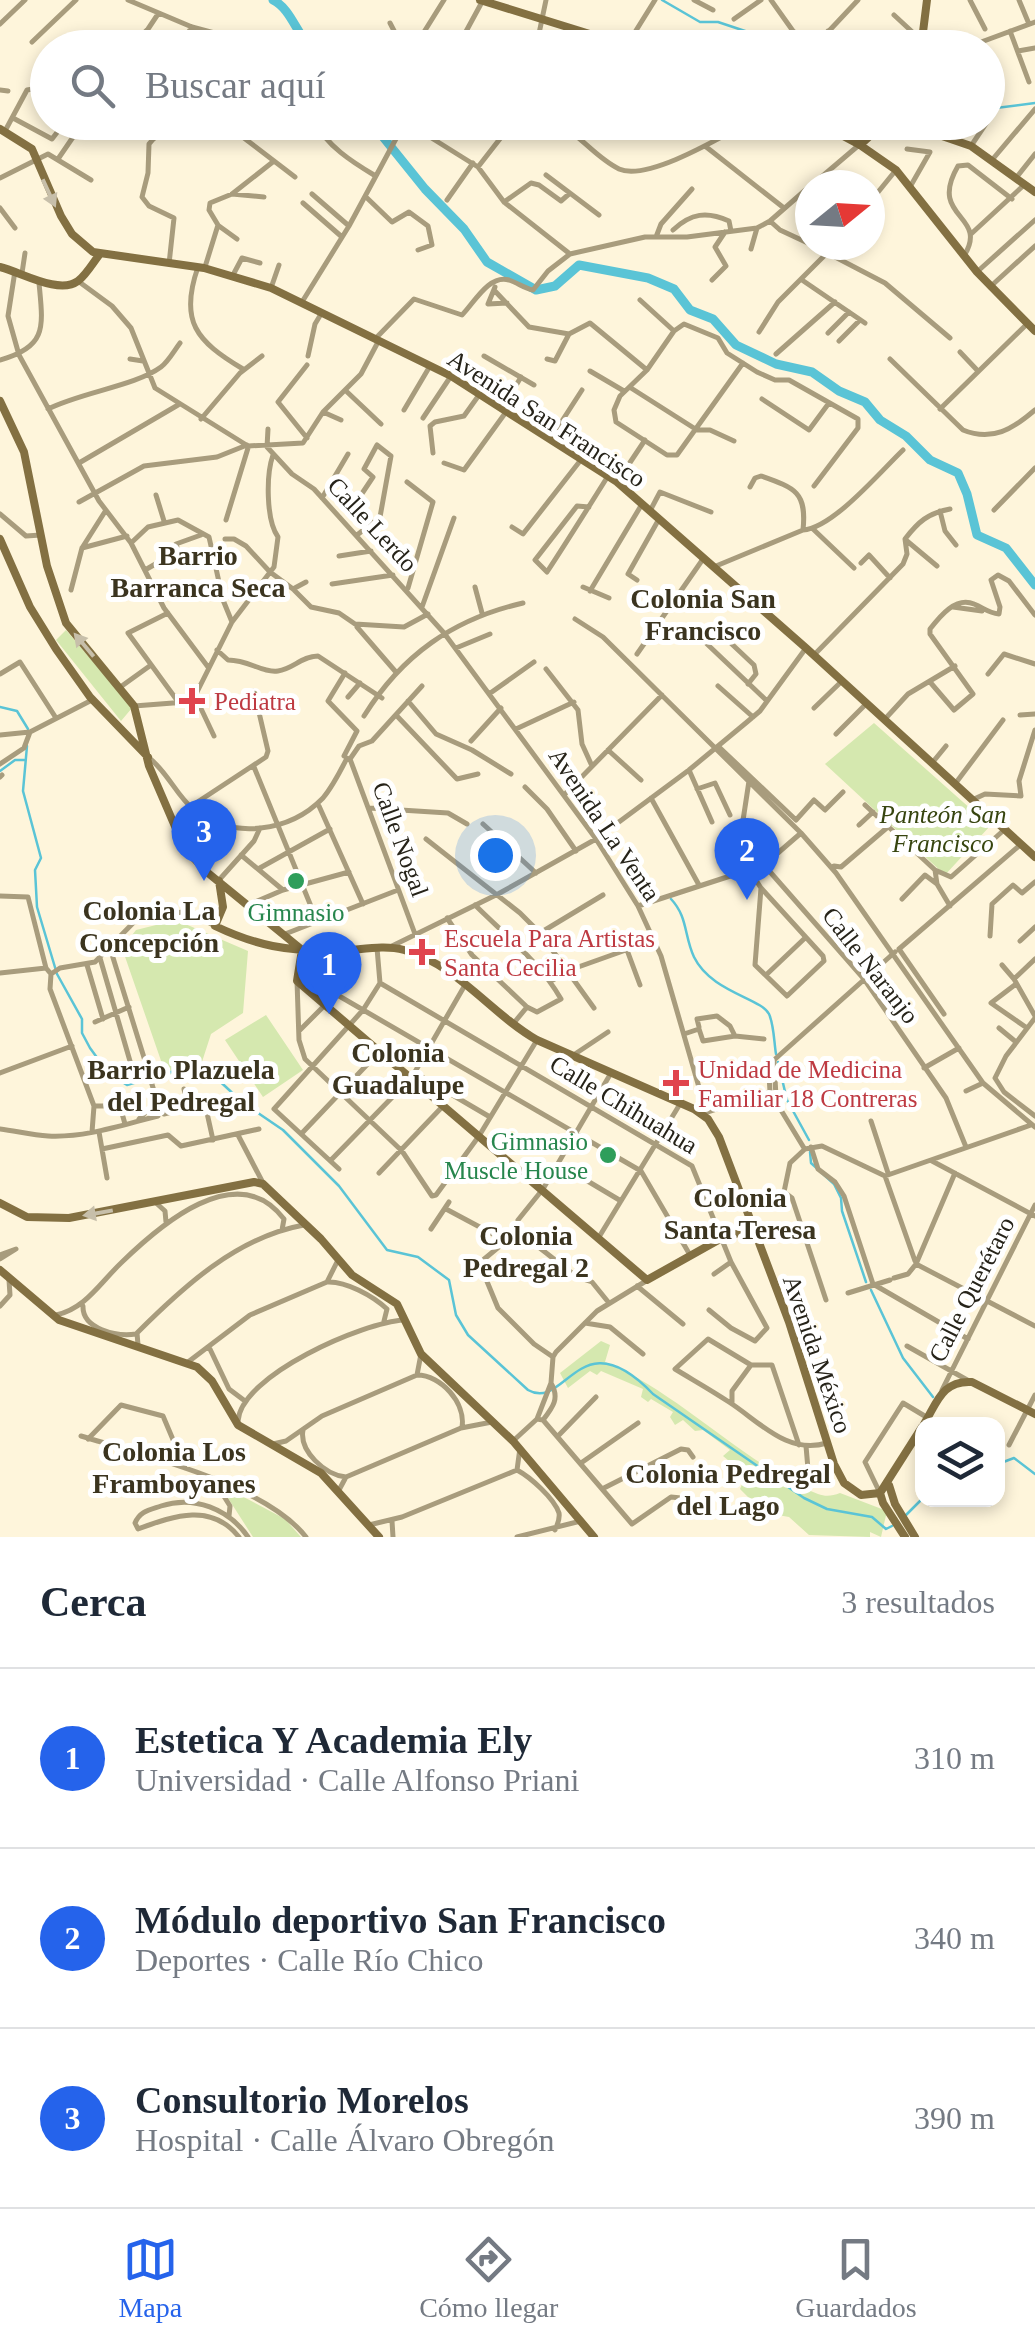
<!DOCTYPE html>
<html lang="es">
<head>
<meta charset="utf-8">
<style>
  :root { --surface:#fff; --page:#f6f6f7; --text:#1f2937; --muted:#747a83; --line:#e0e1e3; --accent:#2563eb }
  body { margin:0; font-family:"Times New Roman",serif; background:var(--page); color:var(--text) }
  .controls { position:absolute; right:30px; bottom:30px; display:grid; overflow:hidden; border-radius:20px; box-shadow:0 5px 15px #0003 }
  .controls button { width:90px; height:90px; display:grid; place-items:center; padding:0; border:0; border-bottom:2px solid var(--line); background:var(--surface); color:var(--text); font:50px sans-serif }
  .compass { position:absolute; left:795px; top:170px; width:90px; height:90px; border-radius:50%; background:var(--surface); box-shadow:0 5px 15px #0003; rotate:72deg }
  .you { position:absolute; left:495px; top:855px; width:35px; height:35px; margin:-25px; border:8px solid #fff; border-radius:50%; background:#1a73e8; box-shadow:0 0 0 15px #1a73e833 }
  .badge { display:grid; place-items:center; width:65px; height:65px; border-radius:50%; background:var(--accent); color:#fff; font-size:32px; font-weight:700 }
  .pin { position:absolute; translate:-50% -82px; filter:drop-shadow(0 2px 5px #0008) }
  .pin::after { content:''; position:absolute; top:52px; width:35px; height:30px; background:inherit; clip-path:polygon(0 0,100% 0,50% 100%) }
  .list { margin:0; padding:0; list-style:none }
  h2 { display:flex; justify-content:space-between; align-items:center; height:130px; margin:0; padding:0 40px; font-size:42px }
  h2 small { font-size:32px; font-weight:400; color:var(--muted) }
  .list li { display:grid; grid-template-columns:65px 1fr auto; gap:30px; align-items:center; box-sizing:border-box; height:180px; padding:0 40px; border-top:2px solid var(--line) }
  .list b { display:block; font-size:38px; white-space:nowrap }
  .list p { margin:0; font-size:32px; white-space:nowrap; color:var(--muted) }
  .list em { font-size:32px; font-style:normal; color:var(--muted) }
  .icon { flex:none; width:55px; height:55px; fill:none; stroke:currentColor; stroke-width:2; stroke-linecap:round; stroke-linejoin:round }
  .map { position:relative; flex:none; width:1035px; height:1537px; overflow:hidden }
  .search { position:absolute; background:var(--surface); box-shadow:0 5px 15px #0003; left:30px; right:30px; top:30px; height:110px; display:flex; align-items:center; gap:25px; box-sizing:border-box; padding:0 35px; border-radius:55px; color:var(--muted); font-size:38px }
  .sheet { height:670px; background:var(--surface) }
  nav { display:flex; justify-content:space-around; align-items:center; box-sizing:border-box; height:140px; border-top:2px solid var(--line); background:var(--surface); font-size:28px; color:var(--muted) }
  nav a { display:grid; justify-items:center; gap:5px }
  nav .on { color:var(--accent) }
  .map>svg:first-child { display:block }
</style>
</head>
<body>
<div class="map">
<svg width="1035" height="1537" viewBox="0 0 1035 1537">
  <rect width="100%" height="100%" fill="#fef5db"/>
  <path fill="#d5e8af" d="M66,630l66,78 -11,13 -65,-81z
    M874,723l116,103 -45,49 -120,-111z
    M176,920l72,31 -5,62 -32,21 -11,34 -33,10 -45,-130 14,-18z
    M266,1015l37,55 -40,27 -38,-57z
    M601,1341l9,4 -5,17c78,33 137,101 213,132 8,3 14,2 22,-1l47,18 -6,26 -11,-5v5l-61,-2 -20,-18 -11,-2 -16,-18 -12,2 -10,-10 6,-14 -23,-19 7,-6 -27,-20 -8,1 -12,-11 -8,5 -5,-8 3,-5 -22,-13 -3,3 -7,-5 2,-8 -42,-18 -4,4 -7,-4 -22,17 -8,-15z
    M219,1484l66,35 16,18h-48z"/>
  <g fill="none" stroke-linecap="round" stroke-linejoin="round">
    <path stroke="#5ac4d6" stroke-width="2.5" d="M662,0l38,22h18l30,10
      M988,109l47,-6
      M0,707l17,4 11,18
      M27,746l-4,45 18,67 -6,12 2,37 20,67 25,45v14l8,15 19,26 18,11 61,-18h9l14,6 31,29 41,28 56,56 48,64 31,7 31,23 7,35 12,20 60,55c38,22 51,-73 125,4l151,104 23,11 45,8 14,12 6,-3
      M0,771l15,-11h9
      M671,899c17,18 13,37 23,58 17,35 67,41 75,57 5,11 5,28 7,40
      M778,1062l9,38 22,40
      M810,1152l1,11 23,21 7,14 1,13 24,71
      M871,1290l32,68 30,39
      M998,1464l16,-6 21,16
      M906,1515l16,-16"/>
    <path stroke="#5ac4d6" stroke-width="9" d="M273,0c18,9 23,33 38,48
      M371,122l54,67 39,40 23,33 49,28 19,-4 24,-21 69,13 26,11 16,21 23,9 23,26 40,19 36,8 27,19 26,11 15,18 26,16 24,24 28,13 9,21 10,41 29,13 29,37"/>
    <path stroke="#a89c7d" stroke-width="5" d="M128,0l64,27 79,21
      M694,0l19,10
      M771,0l22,31 21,16
      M970,0l15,29
      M1019,0l10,24
      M894,15l27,25
      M734,19l27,-19
      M390,23l13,25
      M0,24l25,-24
      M828,31l33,17
      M1010,31l19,51
      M957,34l5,14
      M32,42l44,-42
      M627,45l28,-45
      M392,47l1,1
      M128,48l20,-19 10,-15
      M178,48l14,-21
      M414,48l30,-48
      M457,48l25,-46
      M536,48l10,-48
      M813,48l45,-48
      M965,48l70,-26
      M1018,51l17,-3
      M988,80l10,24
      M0,90l8,1
      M13,118l39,21 13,-17
      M316,122c9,23 38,41 58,53
      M406,122l72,45 26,35 66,52
      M557,122c23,13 39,36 62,47 28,13 104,-33 130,-47
      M868,122l11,5
      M78,129l12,6 9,-7
      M5,131l22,-41 6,-1 15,9
      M573,131l6,-9
      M244,138l51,39
      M705,146l79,62
      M971,146l16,-24
      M907,149l23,3 -20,35
      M58,159l24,-35
      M992,160l43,-51
      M478,167l35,-45
      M546,175l53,40
      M0,178l48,-24 43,26
      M1016,178l19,-24
      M812,185l47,-40
      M232,194l32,3
      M312,194l37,32
      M366,197l26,25 17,-10 19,14 4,19 -14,5
      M447,200l26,-37
      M504,202l27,-19 8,2 22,16 8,-7
      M870,202l26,-32
      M303,203l39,34
      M0,208l15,20
      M770,221l10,9 30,14
      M219,226l18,13
      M673,230c18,-17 34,-19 56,-9l2,10
      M971,234l53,-49
      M656,237l5,-13 31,-35
      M812,245l73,38 65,55
      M751,249l6,-21
      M964,256c26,-42 -37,-37 -6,-90l10,-1 44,34
      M169,264l5,-46 -25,-12 -7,-9 6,-24 1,-29c13,-18 29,-13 47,-8
      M198,267c-19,54 -2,74 45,102
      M205,267l13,-42 -9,-15 1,-7 22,-9 42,-33
      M15,271l-7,45 11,39 80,146 32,42 33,65 44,59
      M978,271l57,-51
      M22,273l3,-20
      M233,275l9,-17 18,5
      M712,280l14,-14 -11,-19 10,-15
      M802,280l63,43
      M78,281l34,25 19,22 24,60 93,58 55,-3 20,-31 38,-38 17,-32
      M495,287l-7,17 19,-1
      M990,287l45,-41
      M271,288l8,-23
      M494,290l35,37 40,7 21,-11 57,47
      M640,300l34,31
      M302,302l47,-76 56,-104
      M759,332l19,-30 57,-57
      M828,333l21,-21
      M376,338l38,-39 48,16c12,-12 27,-41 47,-35 9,3 15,8 24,10l15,-19 22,-17 75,-17h42l70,-9 13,-7 40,-35
      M839,341l21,-21
      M960,352l17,18
      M776,354l59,-52
      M308,356l7,-32 6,-10
      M484,356l50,29
      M130,359l13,2
      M547,359l8,2 14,-27
      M890,359l73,71c29,12 50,-1 72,-20
      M0,360c48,-13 43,-34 39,-77
      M743,363l-66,92h-10l-51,-33 -2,-12 6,-14 27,-26 27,-39 10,-7 34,14 9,15 30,19 18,8h14l69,39v9l-44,58
      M590,371l34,20
      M631,388l66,42h13l24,11
      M345,390l36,34
      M762,399l47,31 20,-27
      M48,409c34,-17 87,-23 113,-42 7,-5 13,-16 19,-24
      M502,409l19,-32
      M940,409l87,-85
      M404,410l26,-44
      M323,412l18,8
      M423,418l28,-42
      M201,419l39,-46 22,-17
      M307,438l-29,-36 29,-37
      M551,438l31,-48
      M267,447l25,27 22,15 130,144 152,206 42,67 23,50 42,145 -2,13 69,-22
      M267,447l1,-18
      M433,453l-3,-27 5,-4 29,-6 15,-21
      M79,463l99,-58
      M444,463l20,7 42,-58
      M407,482l26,20 -25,86
      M617,482l28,-42
      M750,487l5,-9 6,-2c34,12 46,16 42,54
      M156,495l8,26
      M322,498l26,-44
      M79,502l65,-36 73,-9 30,-12
      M589,507l-12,-1 -42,54 12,12c21,-32 41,-64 61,-96
      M994,510l41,-42
      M650,511l10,-19 51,20
      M940,511l5,20 11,14
      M0,514l26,22 15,-1
      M226,520l22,-72
      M512,527l11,7 57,-73
      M813,529l41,39
      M357,535l23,-18 11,-61 -14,-11 -13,24 9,8 -16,24
      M225,539h9l12,7 24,26 23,17 18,18 28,6 16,11 49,3 24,-13
      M907,541l30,25
      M131,543l17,-16 30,-7 31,17 14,63 9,22
      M82,548l45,-12
      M339,556l32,-5
      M861,563l8,-8 21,23
      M716,566l87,-36c30,-2 77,-58 100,-80
      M145,570l33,-19 -2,-7 25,-9
      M637,580l-9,-6 31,-55
      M332,584l61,-9
      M475,587l7,26
      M583,587l26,11
      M293,589l13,-7
      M71,590l11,-42 24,-38
      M590,591l52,-87
      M115,594l35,-11
      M422,607l32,-89
      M953,607l29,4
      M168,613l-40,20 51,70
      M575,619l28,18 198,196 35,40 147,210 52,44
      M357,627l38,44
      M456,648l34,-14
      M217,650l11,10c21,0 34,13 50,11 15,-2 24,-15 40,-15l64,42
      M637,654l66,-95
      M814,655l89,-91 4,-10 -2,-15c13,-17 23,-26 45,-30
      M546,669l32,41 4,34 10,22
      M0,674l20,-12 36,56
      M988,674l16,-20 31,10
      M930,682l24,28 19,-16 -43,-60v-5c10,-13 26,-33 44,-25 10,4 14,9 25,10l1,-7 -9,-27 7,-5 11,6 26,34
      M748,684l8,-10 -2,-9 -35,-33h-7l-6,6 1,6 60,57
      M718,686l35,31
      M119,688l32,-23
      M489,694l45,-32
      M195,696l19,40
      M348,697l12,-14
      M408,701l28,33 36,16 39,24
      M134,706l52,-4 9,-6 37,-74 42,-55 4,-30c-12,-17 -12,-62 -5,-82
      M814,708l28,-27
      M396,715l61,64 21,-5
      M1020,715l15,-1
      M364,716c38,-61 89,-97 159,-113
      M885,719l23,-25 47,-28
      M516,729l58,-27
      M836,734l31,-31
      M0,735l30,-3 62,-32
      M471,741l30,-33
      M719,747l77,73 18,-20 11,10 18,-18
      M608,750l33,30
      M344,756l13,-25 -29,-30 17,-28
      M148,757c19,14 28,38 46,53 39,30 96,22 129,-12 10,-12 17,-26 24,-40
      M932,763l14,-17
      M0,764l24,-16 6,-16
      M254,767l63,154
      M689,770l23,52
      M0,777l2,-2
      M749,781l-7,46 8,44 11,17 -6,77 32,31 37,-35 -1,-5 -62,-68
      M955,784l48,-64
      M525,787l22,22 29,42
      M697,789l18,-6 15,32
      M564,795l98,-100
      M651,798l48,87
      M972,800l13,-6 36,2 -2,-15 16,-51
      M196,803l70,-46 2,-6 -14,-60
      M865,805l70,65 16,7 53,-47
      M319,806l44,98
      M369,808l79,5 19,11
      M483,824l53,49
      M859,825l14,-13
      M426,839l94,74 20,20 54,75
      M241,855l42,35
      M764,865l100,114 82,119 20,49
      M834,866l7,1 48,-41
      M258,869l72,-40
      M935,870l2,14 13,22
      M219,880l35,-39 6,-13
      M0,896l28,1 18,71 5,6 -1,15 44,117 -2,26
      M902,899l23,-24 12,9
      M248,905l35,-15 66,-18
      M638,906l126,-41 37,-32
      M447,918l25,37 55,52 10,5 24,-13c-21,-37 -56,-64 -86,-94
      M540,933l63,-38
      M285,934l113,-44
      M415,934l-65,-175 9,-13 13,-5 50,-55
      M990,936l2,-32 21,-19 9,8 13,-11
      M1020,941l15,-14
      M392,946l106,-52 98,-55 93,-69 58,-48 13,-11 46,-63
      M110,948l36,116
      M627,950l13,35
      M334,951l4,44
      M100,958l32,110
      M87,965l16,54
      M1002,965l12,14 21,37
      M567,971l87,-31
      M0,973l46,-5
      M51,974l9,-6 35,-6 41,-42 52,-9 27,15
      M766,975l39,-37
      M1014,979l21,-20
      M297,981l2,59 6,19 97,92 30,45 4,-1 43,-59 58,-96
      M551,981l16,-9
      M302,983l25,6 314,182 49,84
      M380,983l312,183 39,96 36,66 -12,13 -24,-13 -22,-18
      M1016,984l-25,19 36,25
      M944,1014l-45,-65 121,-104
      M1035,1018l-29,38 -11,22 9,14 31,24
      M95,1022l34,-15
      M513,1024l14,-17
      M699,1027l-2,-8 20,-3 13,10 5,10
      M999,1028l17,14
      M299,1031l26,-26
      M684,1034l15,-5 4,12 32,-5 29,3
      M572,1056l36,-24
      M924,1068l35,-20
      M0,1073l72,-27
      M415,1073l75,44
      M769,1074l1,18 34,56
      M123,1078l25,-7 9,30 7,13 41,-10 8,36
      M184,1089l4,19
      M966,1091l17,-8
      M776,1097l-2,-37 121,-108
      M94,1106h26l5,18
      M139,1119l17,-17
      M871,1121l17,52
      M0,1129c16,2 32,6 48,7 37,2 74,-11 110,-20
      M99,1132l8,46
      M303,1132l77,-81
      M238,1135l24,46
      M811,1147l7,22 17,13 9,14 29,88 95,55
      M102,1149l66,-14 13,11 78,-17
      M331,1160l81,-83 53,-92
      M932,1161l103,55
      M559,1164l62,37
      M339,1169l-65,-60 89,-99 17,-27 -3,-35
      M379,1173l64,-67
      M885,1176l146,-51
      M885,1176l30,85
      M784,1192l6,-29 15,-14 17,-3 63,30
      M784,1192l8,6 34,102
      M742,1196l42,-4
      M155,1202l10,9 1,11
      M446,1209l58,31
      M518,1220l25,-31 68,-116
      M431,1229l18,-27
      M599,1237l81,-133
      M0,1255l16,-6 -16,10
      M916,1264l119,62
      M714,1274l17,-12
      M894,1278l14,-4 8,-10 39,-91
      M327,1282c19,-1 46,14 60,27l-3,12
      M637,1286l46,38
      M848,1293l42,-13
      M0,1306l10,-11 -1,-15
      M83,1306c-1,23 34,31 53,28
      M786,1313l17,-6
      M56,1315c29,-6 44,-32 65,-52 38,-37 116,-106 163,-44l-2,11
      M585,1323l25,4 33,27
      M138,1345l-1,-12c46,-46 100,-96 167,-108
      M907,1346l62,35
      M209,1347l20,42 16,12
      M553,1357l-19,-13 -36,-36 -17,-41 2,-7 35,-29 59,46 15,5 17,21
      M188,1362l62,-47 77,-33 11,-22
      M417,1375c24,0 49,28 45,52
      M417,1375l4,-21
      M942,1390l93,-185
      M732,1403v-12l19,-26
      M537,1419l14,-36 2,-26 3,-5 41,-41 49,-30
      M543,1420l89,104 39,-27 10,1
      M238,1421c3,-46 126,-99 166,-101
      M303,1430c-4,21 22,45 43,47
      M81,1436c63,19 185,49 225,101
      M558,1436l38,-39
      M88,1439l33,-34 42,11 22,52
      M513,1441l24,-22 6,1c10,-13 17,-22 8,-37
      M273,1444l13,-3 36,-25 95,-41
      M799,1445l-27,-80h-21l-43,-26 -33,30c18,11 36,21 54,33 31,20 58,53 98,41
      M1009,1445l26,-50
      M806,1446l2,23 9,7 8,-1
      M581,1463l57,-40
      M517,1470c13,7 37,28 42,43 1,6 -1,11 -4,17
      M517,1470l3,-22
      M215,1482l15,24 -1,10
      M602,1489l79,-40 7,1 5,7
      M339,1490l7,-13 115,-49 31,-6
      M880,1493l-15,-31 38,-59 25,15
      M392,1521l1,16
      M369,1525l33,-8 115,-47
      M239,1537c-28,-35 -65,-21 -101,-8l-3,-6c5,-12 14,-13 26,-17 33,-11 68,3 87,31
      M517,1537l64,-16"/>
    <path stroke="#837042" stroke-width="8" d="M480,0l155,48
      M921,48l6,-48
      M817,122l43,23 36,25 81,102 58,59
      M879,127l63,9 29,10 64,46
      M0,129l32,20 29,67 11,18 21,18 111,16 67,20 180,88 166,106 189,166 229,209
      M860,145l25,-23
      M0,267c21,5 59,28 78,14 8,-6 15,-18 21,-26
      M0,401l24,51 23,114 19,57 68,83 15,60 28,65 13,23 18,19 93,76
      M0,539l30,68 26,42 34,48 58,60
      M219,881l4,26 -8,19c42,20 72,25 119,25 23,0 48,-7 70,-1 54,15 87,64 133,90l157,69 14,10 11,18 70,185 45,142 10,19 17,12 19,-2 42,-66
      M302,950l-5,31 350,299 75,-42 31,-9
      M0,1203l27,14 42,1 185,-36 9,2 58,55 31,36 45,29 24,50 92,87 81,96
      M0,1270l59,50 138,47 15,14 26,44 83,48 58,64
      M924,1424c13,-21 18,-44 48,-42l63,32
      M889,1485l6,19 20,33
      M880,1493l3,10 22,34"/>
  </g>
  <defs><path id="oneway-solid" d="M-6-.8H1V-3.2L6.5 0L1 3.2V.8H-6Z" transform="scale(2.5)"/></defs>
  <g fill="#c7bfaa">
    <use href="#oneway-solid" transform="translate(49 193) rotate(65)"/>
    <use href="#oneway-solid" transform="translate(84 645) rotate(-130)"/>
    <use href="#oneway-solid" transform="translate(98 1213) rotate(170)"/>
  </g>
  <g fill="#e0444e" stroke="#fff" stroke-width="4">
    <path d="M187 686h10v10h10v10h-10v10h-10v-10h-10v-10h10z"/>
    <path d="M417 937h10v10h10v10h-10v10h-10v-10h-10v-10h10z"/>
    <path d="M671 1068h10v10h10v10h-10v10h-10v-10h-10v-10h10z"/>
  </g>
  <g fill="#2e9e5b" stroke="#fff" stroke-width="4">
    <circle cx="296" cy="881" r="10"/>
    <circle cx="608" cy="1155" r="10"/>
  </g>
  <g text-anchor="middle" stroke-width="10" stroke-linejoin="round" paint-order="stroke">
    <g font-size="25" fill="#262319" stroke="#fff">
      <text transform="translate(547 418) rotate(33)" y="9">Avenida San Francisco</text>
      <text transform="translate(373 524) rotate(47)" y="9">Calle Lerdo</text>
      <text transform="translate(605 824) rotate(56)" y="9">Avenida La Venta</text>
      <text transform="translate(401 839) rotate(70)" y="9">Calle Nogal</text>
      <text transform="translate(871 965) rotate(52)" y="9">Calle Naranjo</text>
      <text transform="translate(624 1104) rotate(31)" y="9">Calle Chihuahua</text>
      <text transform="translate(971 1289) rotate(-63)" y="9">Calle Querétaro</text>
      <text transform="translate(818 1354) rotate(71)" y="9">Avenida México</text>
    </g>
    <g font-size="25" fill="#be3a42" stroke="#fff" text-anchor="start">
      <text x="214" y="710">Pediatra</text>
      <text x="444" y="947">Escuela Para Artistas<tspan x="444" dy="29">Santa Cecilia</tspan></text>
      <text x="698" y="1078">Unidad de Medicina<tspan x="698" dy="29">Familiar 18 Contreras</tspan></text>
    </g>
    <g font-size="25" font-style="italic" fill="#37450f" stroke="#fff">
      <text x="943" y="823">Panteón San<tspan x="943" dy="29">Francisco</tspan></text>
    </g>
    <g font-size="25" fill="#27864d" stroke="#fff">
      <text x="296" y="921">Gimnasio</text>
      <text x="588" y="1150" text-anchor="end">Gimnasio<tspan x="588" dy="29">Muscle House</tspan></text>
    </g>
    <g font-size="28" font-weight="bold" fill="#3b341f" stroke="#fff">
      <text x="198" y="565">Barrio<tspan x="198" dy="32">Barranca Seca</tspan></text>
      <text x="703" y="608">Colonia San<tspan x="703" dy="32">Francisco</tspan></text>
      <text x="149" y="920">Colonia La<tspan x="149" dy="32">Concepción</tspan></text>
      <text x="398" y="1062">Colonia<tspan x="398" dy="32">Guadalupe</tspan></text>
      <text x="181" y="1079">Barrio Plazuela<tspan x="181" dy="32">del Pedregal</tspan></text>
      <text x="740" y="1207">Colonia<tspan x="740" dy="32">Santa Teresa</tspan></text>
      <text x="526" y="1245">Colonia<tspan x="526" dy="32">Pedregal 2</tspan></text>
      <text x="174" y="1461">Colonia Los<tspan x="174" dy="32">Framboyanes</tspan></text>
      <text x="728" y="1483">Colonia Pedregal<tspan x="728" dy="32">del Lago</tspan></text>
    </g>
  </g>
</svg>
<div class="controls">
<button><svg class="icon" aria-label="layers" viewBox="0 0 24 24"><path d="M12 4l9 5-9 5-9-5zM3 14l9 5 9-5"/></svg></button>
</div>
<svg class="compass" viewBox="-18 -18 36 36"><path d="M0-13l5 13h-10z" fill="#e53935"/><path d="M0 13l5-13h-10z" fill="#747a83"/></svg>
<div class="you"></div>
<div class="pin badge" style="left:329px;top:1014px">1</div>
<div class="pin badge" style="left:747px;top:900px">2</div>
<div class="pin badge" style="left:204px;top:881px">3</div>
<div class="search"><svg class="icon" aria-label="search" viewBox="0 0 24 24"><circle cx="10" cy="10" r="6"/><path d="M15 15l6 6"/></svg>Buscar aquí</div>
</div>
<section class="sheet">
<h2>Cerca<small>3 resultados</small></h2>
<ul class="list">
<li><span class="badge">1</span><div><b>Estetica Y Academia Ely</b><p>Universidad · Calle Alfonso Priani</p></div><em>310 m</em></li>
<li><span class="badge">2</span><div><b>Módulo deportivo San Francisco</b><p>Deportes · Calle Río Chico</p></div><em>340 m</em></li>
<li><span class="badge">3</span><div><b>Consultorio Morelos</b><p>Hospital · Calle Álvaro Obregón</p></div><em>390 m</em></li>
</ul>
</section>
<nav>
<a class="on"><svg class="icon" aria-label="map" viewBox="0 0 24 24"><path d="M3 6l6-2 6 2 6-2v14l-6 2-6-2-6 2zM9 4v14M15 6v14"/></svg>Mapa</a>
<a><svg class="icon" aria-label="directions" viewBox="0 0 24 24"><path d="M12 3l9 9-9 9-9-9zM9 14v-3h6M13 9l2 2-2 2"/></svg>Cómo llegar</a>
<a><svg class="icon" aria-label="saved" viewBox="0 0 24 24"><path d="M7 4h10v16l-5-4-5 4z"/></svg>Guardados</a>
</nav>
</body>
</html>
